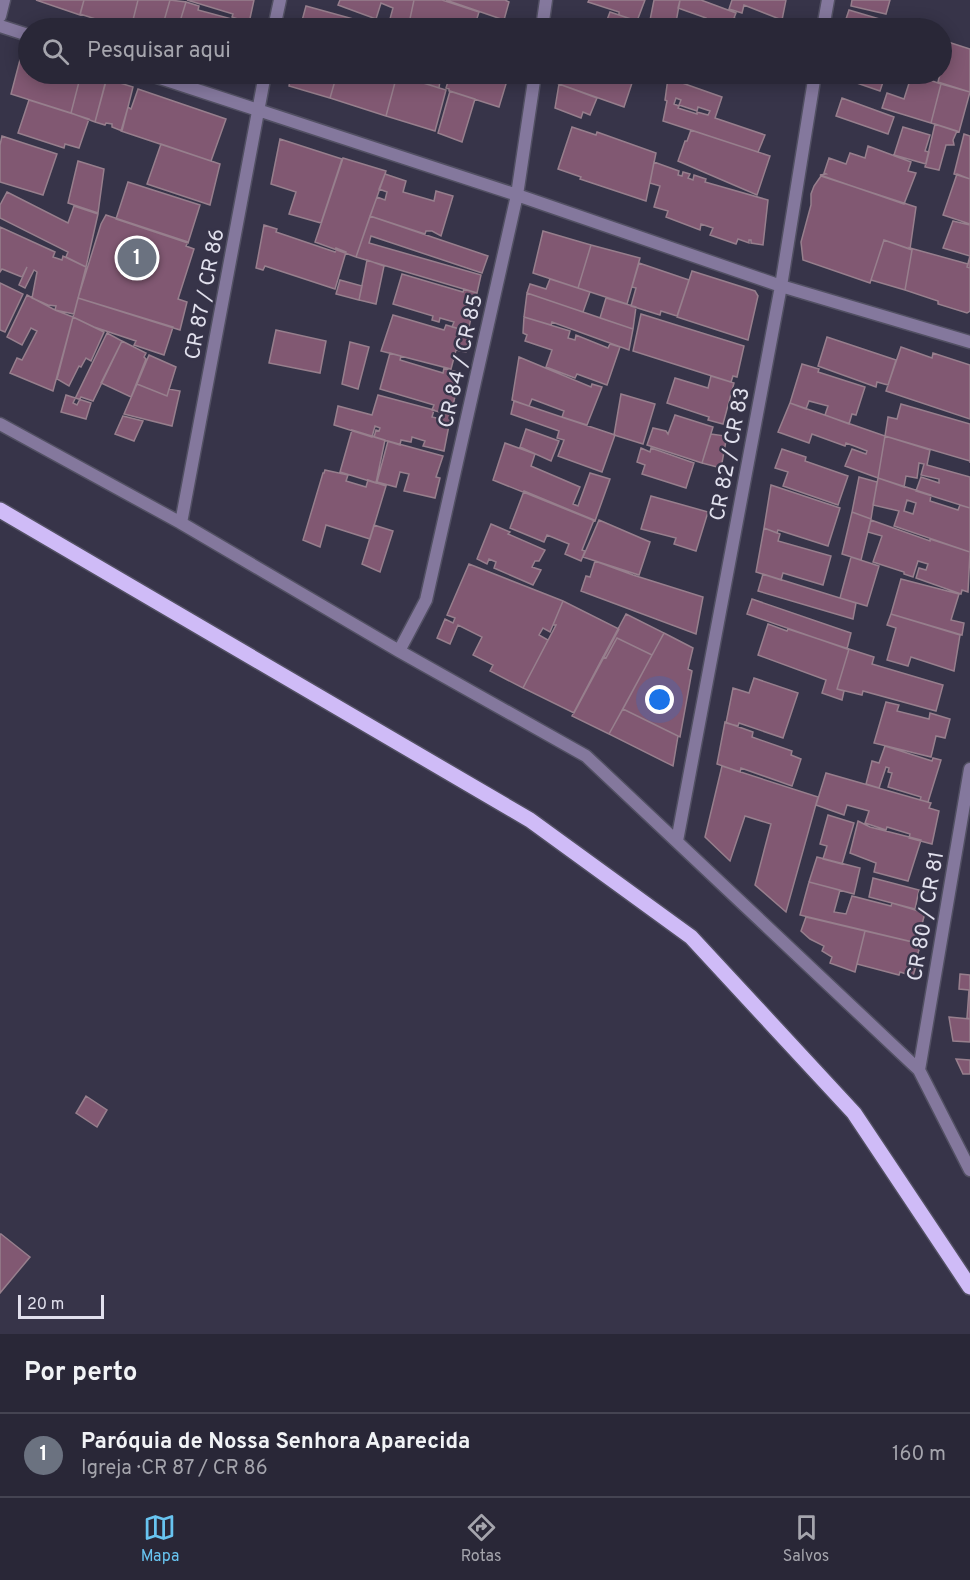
<!DOCTYPE html>
<html lang="pt">
<head>
<meta charset="utf-8">
<style>
  :root { --surface:#292737; --page:#312f3f; --text:#f1f3f6; --muted:#a5a5ad; --line:#454452; --accent:#68c4f0 }
  body { margin:0; font-family:Overpass,sans-serif; background:var(--page); color:var(--text) }
  .scale { position:absolute; left:18px; bottom:15px; width:86px; box-sizing:border-box; padding-left:6px; border:3px solid #e1e0ed; border-top:0; font-size:16px; line-height:21px; white-space:nowrap; color:#e1e0ed; -webkit-text-stroke:4px #373449; paint-order:stroke }
  .you { position:absolute; left:660px; top:700px; width:21px; height:21px; margin:-15px; border:4px solid #fff; border-radius:50%; background:#1a73e8; box-shadow:0 0 0 9px #1a73e833 }
  .badge { display:grid; place-items:center; width:39px; height:39px; border-radius:50%; background:var(--accent); color:#fff; font-size:20px; font-weight:700 }
  .pin { position:absolute; translate:-50% -50%; border:3px solid #fff; box-shadow:0 2px 6px #0006 }
  .list { margin:0; padding:0; list-style:none }
  h2 { display:flex; justify-content:space-between; align-items:center; height:78px; margin:0; padding:0 24px; font-size:26px }
  h2 small { font-size:20px; font-weight:400; color:var(--muted) }
  .list li { display:grid; grid-template-columns:39px 1fr auto; gap:18px; align-items:center; box-sizing:border-box; height:84px; padding:0 24px; border-top:2px solid var(--line) }
  .list b { display:block; font-size:22px; white-space:nowrap }
  .list p { margin:0; font-size:20px; white-space:nowrap; color:var(--muted) }
  .list em { font-size:20px; font-style:normal; color:var(--muted) }
  .icon { flex:none; width:33px; height:33px; fill:none; stroke:currentColor; stroke-width:2; stroke-linecap:round; stroke-linejoin:round }
  .map { position:relative; flex:none; width:970px; height:1334px; overflow:hidden }
  .search { position:absolute; background:var(--surface); box-shadow:0 3px 15px #0003; left:18px; right:18px; top:18px; height:66px; display:flex; align-items:center; gap:15px; box-sizing:border-box; padding:0 21px; border-radius:33px; color:var(--muted); font-size:22px }
  .sheet { height:162px; background:var(--surface) }
  nav { display:flex; justify-content:space-around; align-items:center; box-sizing:border-box; height:84px; border-top:2px solid var(--line); background:var(--surface); font-size:16px; color:var(--muted) }
  nav a { display:grid; justify-items:center; gap:3px }
  nav .on { color:var(--accent) }
  .map>svg:first-child { display:block }
</style>
</head>
<body>
<div class="map">
<svg width="970" height="1334" viewBox="0 0 970 1334">
  <rect width="100%" height="100%" fill="#373449"/>
  <path fill="#815872" stroke="#977f8d" stroke-width="1.5" fill-rule="evenodd" d="M36,0h48l-4,15z
    M84,0h54l-7,28 -21,-1 1,-3 -31,-10z
    M138,0h32l-8,28h-31z
    M170,0l16,2 -8,26h-16z
    M187,0h67l-5,23 -17,-6 1,-3z
    M340,0h74l-6,28h-16l-4,-2 5,-18 -12,-5 -5,16 -38,-14z
    M414,0h28l37,12 -5,16h-66z
    M446,0h59l4,2 -5,18z
    M589,0h56l-8,21 -18,-6v-3l-31,-10z
    M654,0h26l-5,28h-17l1,-2 -10,-1z
    M680,0h21l35,13 -2,5 14,5 2,-4 24,9h-72l4,-10 -28,-10z
    M732,0h54l-4,20 -38,-15 -2,8 -13,-4z
    M852,0h38l-4,14 -35,-8z
    M186,2l13,4 -1,4 45,12 -1,6h-64z
    M306,6l69,19 17,3h-92z
    M849,10l34,10 -2,8h-38z
    M610,12l48,16h-54z
    M889,22l18,6h-20z
    M948,42l22,7v43l-32,-10z
    M24,55l4,2v17h53l-10,39 -60,-19 10,-38z
    M81,74l25,6 -11,42 -24,-9z
    M108,74l13,4 -1,5 13,4 -11,44 -10,-4v-3l-6,-1 -1,2 -10,-3z
    M291,74h46l-7,24 -41,-12z
    M337,74l60,1 -11,41 -56,-18z
    M397,74h44l-2,14z
    M445,74h64l-10,33 -50,-16v-2l-3,-1 4,-13z
    M559,74h76l-11,33 -65,-23 -2,-1z
    M857,74h44l-3,9 -14,-4 -4,12 -26,-9z
    M912,74l29,10 -10,39 -49,-15 5,-15 17,6z
    M397,75l49,15 -11,41 -49,-15z
    M668,78l54,19 -7,21 50,17 -7,17 -95,-31 4,-20 -2,-1zM676,98l5,2 -2,5 18,6 1,-4 12,4 -2,4 -11,-3v2l-19,-6 1,-2 -5,-2z
    M559,84l38,14 -7,17 -7,-3 -2,6 -26,-10z
    M941,84l29,8 -11,40 -28,-9z
    M138,89l88,30 -15,42 -90,-30 7,-24 3,2z
    M450,91l25,8 -13,43 -24,-9z
    M842,98l52,19 -6,17 -52,-18z
    M29,100l60,19 -10,29 -14,-4 -1,4 -46,-15z
    M935,124l22,7 -4,9 1,5h-8l-7,25 -14,-3z
    M572,127l24,8 1,-3 59,21 -10,48 -66,-22 1,-2 -23,-8z
    M903,127l27,8 -5,16 4,1 -3,12 -32,-9z
    M691,130l79,26 -13,39 -79,-34 7,-20h2z
    M964,134l6,2v43l-16,-5z
    M2,136l55,18 -14,41 -43,-13v-37z
    M280,139l62,20 -21,64 -32,-9 7,-22 -25,-8z
    M161,144l59,20 -10,41 -63,-21z
    M868,146l43,16 -3,9 8,2 -12,31 -84,-29 6,-1 -2,-1 5,-15 17,6 4,-11 15,5z
    M343,158l43,13 -30,86 -41,-15z
    M78,161l26,8 -6,44 -30,-10z
    M654,162l25,9 -1,4 4,1 1,-4 7,2 -2,4 5,2 1,-5 12,4 -1,3 63,18 -5,45 -12,-2v-3h-2v3l-11,-4 -2,5 -26,-9 3,-7 -12,-4 -1,6 -34,-13 2,-6 -14,-4 6,-21 -10,-3z
    M385,174l21,7 -3,11 31,9 2,-10 17,5 -12,40 -9,-5h-6l-1,3 -55,-18 7,-19 8,3 2,-8 -8,-3z
    M957,174l13,5v45l-27,-9z
    M821,176l95,31 -6,42 -26,-9 -14,43 -67,-23 -2,-18 10,-37v-11l3,-8z
    M128,182l72,23 -12,38 -72,-24z
    M7,192l61,31 6,-17 24,8 -12,53 -20,-10 2,-5 -68,-34v-13z
    M106,215l82,27 -2,4 8,3 -16,50 9,3 -7,28 -102,-32 23,-74z
    M370,216l118,40 -6,17 -111,-37 -2,7 112,32 -4,18 -121,-36z
    M953,221l17,4v43l-3,-1 3,-11 -27,-8z
    M264,225l13,4 -1,3 59,20 1,-4 10,4 -11,37 -70,-23 -2,4 -7,-2z
    M0,227l55,25 -2,5 9,3 1,-4 23,11 -12,47 -19,-4 1,-4 -8,-1 -16,-7 5,-26 -3,-2 -9,18 -6,-3 8,-18 -5,10 -20,-8 -2,3z
    M543,231l48,14 -13,43 -45,-15z
    M884,240l28,10 -7,40 -34,-10z
    M591,245l49,13 -13,46 -49,-16z
    M910,248l58,16 -1,3 3,1v43l-3,2 -29,-9v-3l-33,-11 7,-40z
    M367,260l17,6 -8,38 -17,-4z
    M639,263l50,17 -12,36 -16,-5 -1,4 -29,-9 5,-18 -4,-1z
    M692,271l63,20 3,5 -10,44 -71,-23z
    M402,274l61,18 1,-3 13,4 -9,38 -16,-4 2,-5 -14,-4 -1,4 -7,-2 1,-4 -40,-12z
    M550,279l40,13 -7,20 -56,-19 3,-9 16,5z
    M340,280l22,6 -3,14 -23,-6z
    M0,283l23,11 -18,38 -5,-2z
    M527,293l106,36 -4,21 -77,-28 -1,3 -27,-8z
    M27,295l28,15 18,7 -20,74 -43,-18 7,-15 5,2 15,-29 -6,-3 -9,17 -15,-8z
    M78,298l95,29 -9,28 -30,-10 2,-4 -42,-14 -21,-10z
    M606,298l30,9 -3,22 -33,-11z
    M641,314l103,32 -7,31 -4,-1 -2,6 -98,-31z
    M393,315l51,15 2,-5 24,7 -4,20 -10,-2 -5,19 -70,-18z
    M73,317l31,15 -13,29 -5,-3 -5,9 -2,-1 -10,20 -12,-7z
    M524,317l46,14 -2,7 7,2 1,-5 32,13 2,-4 10,3 -13,38 -30,-11 -2,4 -29,-11 6,-17 -27,-9 2,-6 -4,-2z
    M276,330l50,11 -6,32 -51,-10z
    M107,333l15,8 -29,60 -12,-4 -4,8 -4,-2z
    M827,337l69,23 -8,25 -11,-3 -1,5 -58,-21z
    M122,341l24,12 -2,4 2,2 -2,5 -13,33 -30,-14z
    M350,342l19,5 -11,42 -16,-5z
    M901,347l31,11 1,-5 37,12v54l-84,-28z
    M390,353l11,3 -1,4 43,13 1,-5 16,5 -9,42 -19,-5 2,-5 -54,-16z
    M149,355l27,12 -9,29 -30,-12z
    M519,357l72,30 1,-3 10,3 -15,38 -25,-8 2,-6 -32,-12 -3,7 -17,-6z
    M802,364l17,5 -1,3 47,15 -9,28 -4,-1 -3,10 -24,-9 3,-9 -19,-5 -3,8 -16,-6z
    M711,376l23,7 -11,41 -15,-4 1,-3 -42,-14 8,-25 33,10z
    M137,384l30,12 2,-7 11,2 -8,35 -48,-12z
    M621,394l34,10 -12,40 -29,-9z
    M66,395l25,8 -5,16 -25,-7z
    M378,395l56,15 -2,7 9,2 1,-6 9,2 -7,36 -21,-5 2,-5 -13,-4 -1,5 -10,-2 -1,5 -26,-8 2,-7 3,1 1,-3 -5,-2 -3,11 -38,-12 4,-19 34,9z
    M514,401l101,34 -13,37 -44,-16 6,-16 -7,-2 2,-7 -48,-17z
    M790,403l95,33 -7,42 -33,-12 7,-17 14,5 1,-3 -10,-4 -11,-4 -1,3 -33,-12 -3,9 -31,-11z
    M901,404l69,20v39v-2l-85,-25 3,-19 9,2z
    M675,415l38,12 -11,36 -55,-18 6,-17 13,3 2,3z
    M123,416l20,5 -9,20 -19,-7z
    M526,429l33,12 -8,20 -31,-14z
    M352,430l33,10 -9,43 -36,-11z
    M711,434l14,2 -1,4 2,1 -5,27 -19,-5z
    M885,436l45,14 -3,15 43,12v31l-54,-17 5,-14 18,6v-4l-18,-4 3,-11 -5,-1 -2,15 -11,-2 -2,11 -26,-9z
    M388,441l55,15 -7,21 4,1 -5,20 -31,-7 5,-17 -9,-2 -4,15 -19,-5z
    M505,443l30,11 -4,12 49,21 -7,17 5,2 12,-33 20,6 -15,42 -102,-41z
    M641,448l9,4 1,-4 43,15 -8,25 -44,-14 3,-9 -8,-3z
    M782,449l24,8 -1,4 43,15 -10,29 -55,-19 5,-14 -13,-4z
    M325,470l23,5 -2,6 20,6 2,-7 18,6 -16,53 -44,-14 -6,22 -17,-7 20,-67h1z
    M859,477l18,5 -6,37 -19,-7z
    M878,478l53,17 -1,6 28,9 2,-5 10,3v44l-76,-26 5,-15 -26,-6zM907,500l9,3 -3,11 -9,-3z
    M771,485l69,23 -12,38 -50,-16 -1,3 -13,-5z
    M524,491l70,29 -12,30 3,1 -4,10 -16,-7 4,-10 -22,-9 -3,7 -34,-14z
    M651,496l57,16 -12,39 -22,-7 2,-6 -35,-9z
    M852,512l19,7 -10,41 -19,-6z
    M599,520l51,22 -11,33 -56,-18z
    M871,520l59,21v-2l40,13 -2,40 -6,-2 -1,4 -45,-16 3,-10 7,2 2,-6 -10,-3 -5,16 -9,-3v-2l-31,-10 9,-26 -14,-4z
    M491,524l19,8 -2,2 37,16 -6,11h-4l-3,6 9,3 -8,15 -39,-17 2,-6 -7,-3 -2,5 -10,-5z
    M374,525l19,6 -13,41 -18,-8z
    M764,528l16,6 -2,7 53,15 -8,29 -40,-12 -2,7 -25,-8z
    M851,557l28,9 -12,40 -27,-8z
    M595,561l38,14 70,22 -7,37 -115,-43 5,-15 4,1z
    M469,564l94,37 -13,31 -7,-4 -4,7 9,5 -25,48 -33,-17 3,-6 -20,-10 9,-18 -24,-12 -8,19 -13,-6 8,-19 8,4 2,-5 -8,-3z
    M763,574l93,29 -3,16 -95,-28z
    M901,579l58,15 -8,26 13,3 -2,12 -71,-21z
    M752,599l99,34 -4,16 -100,-35z
    M563,601l56,28 -45,84 -51,-25 33,-63h-3z
    M626,614l38,19 -12,22 -35,-17 -11,20 -3,-1z
    M891,614l69,21 -6,36 -43,-14 -3,9 -21,-6 9,-32 -9,-3z
    M768,624l19,7 1,-2 61,20 -12,40 7,2 -2,9 -20,-7 4,-13 -68,-25z
    M664,633l29,15 -5,21 4,2 -12,66 -57,-28z
    M617,638l35,17 -43,79 -37,-18 31,-59 3,1z
    M849,649l25,8 -2,7 71,21 -7,26 -73,-20 -1,4 -25,-6z
    M754,678l44,15 -15,45 -44,-15 -1,3 -12,-3 7,-35 16,5z
    M886,702l13,3 -2,6 32,8 1,-6 20,6 -5,19 -9,-2 -5,21 -57,-14z
    M623,709l55,27 -5,30 -64,-32z
    M725,722l28,10 -1,5 40,14 -1,4 10,4 -9,27 -51,-18 -1,4 -23,-8z
    M885,746l47,15 1,-3 8,2 -13,42 -8,-2 1,-3 -33,-10 4,-14 -4,-1 1,-4 -3,-1 -7,21 -13,-4 6,-23 7,2z
    M722,766l96,31 -32,115 -31,-27 16,-61 -26,-8 -15,45 -25,-24z
    M826,773l105,30 -2,5 10,3 -7,33 -23,-6 1,-4 -23,-7 -1,3 -21,-7 4,-12 -22,-6 -3,10 -28,-10z
    M828,815l26,8 -12,41 -19,-5 4,-13 -7,-2z
    M858,821l12,6 51,13 -13,41 -34,-9 2,-9 -26,-10z
    M817,857l43,11 -6,26 -45,-12z
    M873,878l46,12 -4,19 -46,-12z
    M809,882l31,8 -6,22 12,2 6,-18 39,10 1,-3 33,10 -8,30 -117,-28z
    M806,917l59,14 -10,41 -25,-9 2,-6 -10,-6 2,-5 -14,-7 -9,-8z
    M865,931l56,13 -7,21 2,1 -3,10 -13,-4 -1,3 -42,-11z
    M960,974l10,1v44l-3,-1 2,-28 -10,-1z
    M949,1017l21,2v23l-17,-1z
    M956,1059l14,1v14h-7z
    M86,1096l21,14 -10,17 -21,-14z
    M1,1234l29,23 -30,36v-59z"/>
  <g fill="none" stroke-linecap="round" stroke-linejoin="round">
    <defs>
      <path id="minor" d="M0,16l4,-16
        M0,26l28,9
        M274,28l6,-28
        M542,28l4,-28
        M823,28l5,-28
        M148,74l369,121 264,91 189,56
        M0,424l181,99 218,128 187,105 333,314 51,100
        M181,523l84,-449
        M399,651l27,-51 91,-405 18,-121
        M677,841l104,-555 34,-212
        M919,1070l51,-301"/>
      <path id="primary" d="M0,510l530,310 161,117 163,176 116,174"/>
    </defs>
    <use href="#minor" stroke="#525063" stroke-width="15"/>
    <use href="#primary" stroke="#525063" stroke-width="18"/>
    <use href="#minor" stroke="#84789d" stroke-width="12"/>
    <use href="#primary" stroke="#cfbbf7" stroke-width="15"/>
  </g>
  <g text-anchor="middle" stroke-width="5" stroke-linejoin="round" paint-order="stroke">
    <g font-size="21" fill="#e1e0ed" stroke="#373449">
      <text transform="translate(204 294) rotate(-79)" y="7">CR 87 / CR 86</text>
      <text transform="translate(460 361) rotate(-77)" y="7">CR 84 / CR 85</text>
      <text transform="translate(729 454) rotate(-79)" y="7">CR 82 / CR 83</text>
      <text transform="translate(925 916) rotate(-80)" y="7">CR 80 / CR 81</text>
    </g>
  </g>
</svg>
<div class="scale">20 m</div>
<div class="you"></div>
<div class="pin badge" style="left:137px;top:258px;background:#6b7280">1</div>
<div class="search"><svg class="icon" aria-label="search" viewBox="0 0 24 24"><circle cx="10" cy="10" r="6"/><path d="M15 15l6 6"/></svg>Pesquisar aqui</div>
</div>
<section class="sheet">
<h2>Por perto<small></small></h2>
<ul class="list">
<li><span class="badge" style="background:#6b7280">1</span><div><b>Paróquia de Nossa Senhora Aparecida</b><p>Igreja · CR 87 / CR 86</p></div><em>160 m</em></li>
</ul>
</section>
<nav>
<a class="on"><svg class="icon" aria-label="map" viewBox="0 0 24 24"><path d="M3 6l6-2 6 2 6-2v14l-6 2-6-2-6 2zM9 4v14M15 6v14"/></svg>Mapa</a>
<a><svg class="icon" aria-label="directions" viewBox="0 0 24 24"><path d="M12 3l9 9-9 9-9-9zM9 14v-3h6M13 9l2 2-2 2"/></svg>Rotas</a>
<a><svg class="icon" aria-label="saved" viewBox="0 0 24 24"><path d="M7 4h10v16l-5-4-5 4z"/></svg>Salvos</a>
</nav>
</body>
</html>
